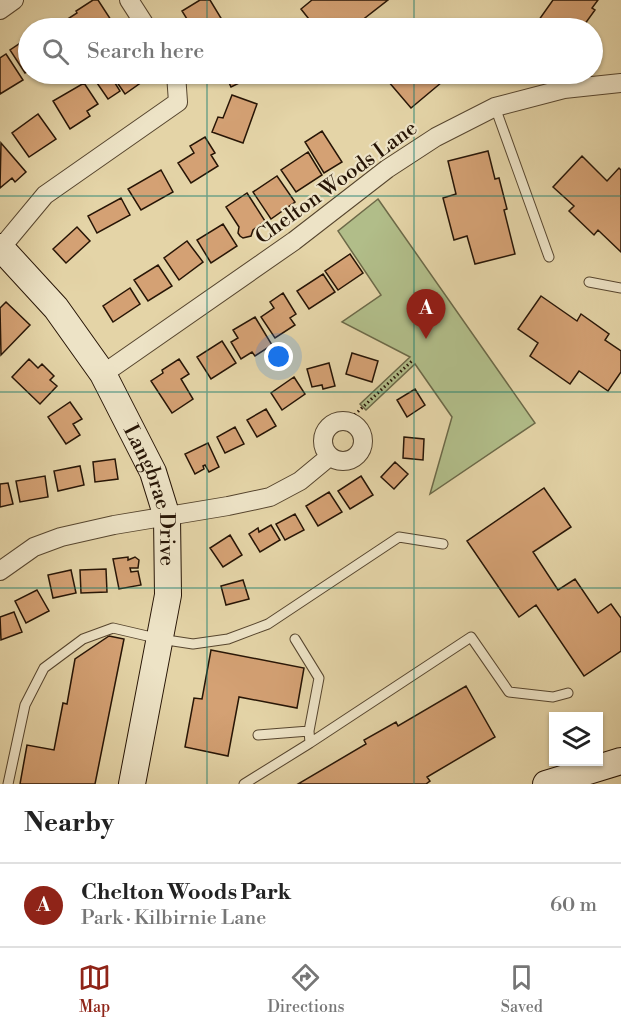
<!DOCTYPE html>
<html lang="en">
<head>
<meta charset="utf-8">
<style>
  :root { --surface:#fff; --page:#f6f6f6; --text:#222; --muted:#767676; --line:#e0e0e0; --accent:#8f2418 }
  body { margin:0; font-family:"Libre Bodoni",serif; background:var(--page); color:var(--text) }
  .controls { position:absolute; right:18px; bottom:18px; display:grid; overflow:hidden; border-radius:0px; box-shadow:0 2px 4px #0004 }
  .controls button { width:54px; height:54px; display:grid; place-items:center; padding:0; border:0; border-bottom:2px solid var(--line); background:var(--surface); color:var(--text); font:30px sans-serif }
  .you { position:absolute; left:279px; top:357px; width:21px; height:21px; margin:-15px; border:4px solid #fff; border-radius:50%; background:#1a73e8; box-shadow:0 0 0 9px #1a73e833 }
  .badge { display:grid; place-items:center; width:39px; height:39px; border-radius:50%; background:var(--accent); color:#fff; font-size:20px; font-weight:700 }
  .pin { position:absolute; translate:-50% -50px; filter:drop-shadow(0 2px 3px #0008) }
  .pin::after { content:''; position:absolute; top:32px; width:21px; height:18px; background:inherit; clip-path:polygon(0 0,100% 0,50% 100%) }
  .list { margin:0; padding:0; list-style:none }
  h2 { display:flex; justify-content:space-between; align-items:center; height:78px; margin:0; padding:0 24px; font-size:26px }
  h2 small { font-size:20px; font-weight:400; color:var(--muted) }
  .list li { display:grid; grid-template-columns:39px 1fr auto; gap:18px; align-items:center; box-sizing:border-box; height:84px; padding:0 24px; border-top:2px solid var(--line) }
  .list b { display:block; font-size:22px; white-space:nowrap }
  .list p { margin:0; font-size:20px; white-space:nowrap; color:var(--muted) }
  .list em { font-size:20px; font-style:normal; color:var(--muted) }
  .icon { flex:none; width:33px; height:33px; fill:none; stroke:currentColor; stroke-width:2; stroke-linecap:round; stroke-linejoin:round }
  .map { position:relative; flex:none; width:621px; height:784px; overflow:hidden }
  .search { position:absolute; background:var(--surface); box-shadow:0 2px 4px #0004; left:18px; right:18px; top:18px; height:66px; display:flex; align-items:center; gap:15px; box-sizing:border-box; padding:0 21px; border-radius:33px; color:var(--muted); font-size:22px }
  .sheet { height:162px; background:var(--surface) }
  nav { display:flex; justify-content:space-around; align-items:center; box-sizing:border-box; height:84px; border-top:2px solid var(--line); background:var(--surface); font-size:16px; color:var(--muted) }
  nav a { display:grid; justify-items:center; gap:3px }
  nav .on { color:var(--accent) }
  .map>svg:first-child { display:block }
</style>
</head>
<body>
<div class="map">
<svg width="621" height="784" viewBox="0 0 621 784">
  <rect width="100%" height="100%" fill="#e4d4a7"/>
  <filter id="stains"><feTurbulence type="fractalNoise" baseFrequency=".00333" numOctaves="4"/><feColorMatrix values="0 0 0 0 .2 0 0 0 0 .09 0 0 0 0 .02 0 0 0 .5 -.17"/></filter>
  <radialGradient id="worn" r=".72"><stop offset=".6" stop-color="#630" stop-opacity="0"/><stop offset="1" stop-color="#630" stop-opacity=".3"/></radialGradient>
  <path fill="#b1bd89" stroke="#6c6948" stroke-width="1.5" d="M378,199l157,224 -105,71 22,-77 -37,-53 -49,46 -6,-6 50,-47 -68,-35 39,-27 -43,-64z"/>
  <path fill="#d4a174" stroke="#271506" stroke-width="1.5" d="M93,0h5l13,20 -14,8h-30l-4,-6 14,-9 -1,-2z
    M200,0h10l17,28h-29l-4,-6 -4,2 -8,-13z
    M312,0h76l-36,28h-36l-15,-19z
    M553,0h45l-6,8 3,2 -13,18h-45l2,-2 -3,-2z
    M28,38v33l-3,2 -15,-23z
    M6,54l17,26 -23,14v-36z
    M114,74h28l4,5 -21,15 -13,-19z
    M225,74h33l-27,13z
    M382,74h63l3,3 -37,31z
    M110,75l10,16 -12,8 -11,-16z
    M84,83l14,21 -11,7 3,5 -20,13 -17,-28z
    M232,95l25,9 -14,39 -31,-11 6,-15 5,1z
    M38,114l18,25 -27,18 -17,-24z
    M322,131l20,31 -18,11 -19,-31z
    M205,137l10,16 -4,2 7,11 -27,17 -13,-20 16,-10 -4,-7z
    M1,143l25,29 -11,10 -3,-4 -12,10z
    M488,151l7,28 4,-1 8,31 -3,1 11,44 -40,10 -8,-28 -13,4 -11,-42 13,-4 -8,-33z
    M308,152l14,23 -26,17 -15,-22z
    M582,156l25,25 12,-13 2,2v82l-23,-22 -4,5 -25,-24 5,-5 -21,-19z
    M161,170l12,22 -32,18 -13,-21z
    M277,176l18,26 -24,17 -18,-27z
    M247,193l18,28 -12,9 -2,6 -8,2 -3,-2 -2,-3 1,-6 -13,-20z
    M121,198l9,17 -33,18 -9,-17z
    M223,224l14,22 -26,17 -14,-23z
    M77,227l13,14 -24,22 -13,-14z
    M187,241l16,21 -24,18 -15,-22z
    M350,254l13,19 -25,17 -13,-19z
    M158,265l14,21 -24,15 -14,-21z
    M323,274l12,18 -26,17 -12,-18z
    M130,288l10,16 -27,18 -10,-16z
    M283,293l13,21 -6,4 5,7 -20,13 -14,-21 13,-9 -4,-6z
    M541,296l36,25 4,-7 28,20 -4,6 16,11v21l-13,19 -29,-20 -9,13 -40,-28 8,-13 -20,-14z
    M6,302l24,23 -29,30 -1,-47z
    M255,317l17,28 -17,11 -3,-4 -11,7 -10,-17 7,-4 -5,-8z
    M222,341l14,22 -25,16 -14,-22z
    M352,353l26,8 -6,21 -26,-8z
    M29,359l9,9 4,-4 12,12 -4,4 7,6 -17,18 -28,-27z
    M179,359l10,15 -8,5 12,20 -21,14 -21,-32 12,-8 -1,-3z
    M329,363l6,23 -12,3 -1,-4 -10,2 -5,-18z
    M294,377l11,17 -23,16 -11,-17z
    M415,389l10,16 -18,12 -10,-17z
    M70,402l12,17 -9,5 7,11 -14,9 -18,-27z
    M266,409l10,17 -19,11 -10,-17z
    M235,427l9,17 -19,9 -8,-16z
    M404,437l20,2 -1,21 -20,-2z
    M208,443l11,24 -10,5 -4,-7 -2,1 1,3 -9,5 -10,-20z
    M115,459l3,20 -23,3 -2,-20z
    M395,462l13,12 -14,15 -13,-12z
    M80,466l4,19 -26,6 -4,-20z
    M45,476l3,21 -28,5 -4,-21z
    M361,476l12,19 -23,14 -12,-18z
    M8,483l5,21 -13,3v-23z
    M544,488l27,39 -38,25 25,38 17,-11 23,34 13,-9 10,14v33l-37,25 -48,-71 -17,12 -52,-76z
    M329,492l13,20 -24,14 -12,-20z
    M295,514l9,16 -19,10 -9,-16z
    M271,525l9,15 -20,12 -11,-18 9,-6 1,4z
    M230,535l12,20 -19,12 -13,-19z
    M128,557v3l7,-3 4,3 -1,8h-8l1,4 7,-1 3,14 -22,4 -6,-30z
    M106,569l1,23 -26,1 -1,-23z
    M71,570l5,23 -23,5 -5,-23z
    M243,580l6,19 -23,6 -5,-19z
    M37,590l12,21 -23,12 -11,-22z
    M14,612l8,20 -21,8 -1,-23z
    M109,636l15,3 -29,145h-75l7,-39 27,5 9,-47 4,1 8,-45z
    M211,650l93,18 -7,40 -58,-11 -11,59 -43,-9 9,-49 8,1z
    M466,686l29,51 -68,40 3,4 -4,3h-128l68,-40 -2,-4 32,-18 2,4z"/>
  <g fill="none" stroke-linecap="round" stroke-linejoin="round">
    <defs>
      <path id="lane" d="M495,107l54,150
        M589,282l32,6
        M295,639l24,39 -10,53 1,12
        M258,735l51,-4
        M8,784l17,-79 19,-37 39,-29 30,-11 47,11 33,5 35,-5 40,-15 131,-87 44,7
        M244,784l66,-41 161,-106 38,55 44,5 15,-4"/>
      <path id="street" d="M129,0l18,28
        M0,10l14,-10
        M0,249l45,-54 133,-93 -2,-28
        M103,374l191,-133 93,-72 49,-32 59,-30 69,-18 57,-6
        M323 441a20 20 0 1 1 40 0a20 20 0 1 1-40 0Z
        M0,571l34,-24 27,-10 53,-12 114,-19 42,-9 30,-16 29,-24"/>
      <g id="secondary">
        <path id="s1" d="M0,247l56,61 47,66 50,98 14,45 1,78 -36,189"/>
        <path d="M546,784l75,-23"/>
      </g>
    </defs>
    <use href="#lane" stroke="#56452e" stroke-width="11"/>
    <use href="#street" stroke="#56452e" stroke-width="20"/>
    <use href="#secondary" stroke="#271506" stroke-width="28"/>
    <path stroke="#271506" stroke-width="3" stroke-dasharray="1.5 3" stroke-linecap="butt" d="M348,421l65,-61"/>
    <use href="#lane" stroke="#ede3c6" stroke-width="9"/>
    <use href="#street" stroke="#ede3c6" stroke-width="18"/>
    <use href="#secondary" stroke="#ede3c6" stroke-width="26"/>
  </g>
  <path fill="none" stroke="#0f766e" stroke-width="1.5" stroke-opacity="0.55" d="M207,0v28M414,0v28M207,74v710M414,74v710M0,196h621M0,392h621M0,588h621"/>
  <g text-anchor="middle" stroke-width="4.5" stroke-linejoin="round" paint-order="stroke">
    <g font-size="21" fill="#271506" stroke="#ede3c6">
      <text transform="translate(336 182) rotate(-36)" y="7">Chelton Woods Lane</text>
      <text dy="7" stroke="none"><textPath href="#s1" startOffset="296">Langbrae Drive</textPath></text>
    </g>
  </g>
  <rect width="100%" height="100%" filter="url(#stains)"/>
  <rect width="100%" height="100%" fill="url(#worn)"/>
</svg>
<div class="controls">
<button><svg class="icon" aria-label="layers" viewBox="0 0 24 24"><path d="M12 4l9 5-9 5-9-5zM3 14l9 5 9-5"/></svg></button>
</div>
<div class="you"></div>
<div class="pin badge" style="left:426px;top:339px">A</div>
<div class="search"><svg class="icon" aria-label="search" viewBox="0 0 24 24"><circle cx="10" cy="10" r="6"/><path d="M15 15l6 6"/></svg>Search here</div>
</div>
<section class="sheet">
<h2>Nearby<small></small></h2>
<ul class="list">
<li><span class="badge">A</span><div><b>Chelton Woods Park</b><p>Park · Kilbirnie Lane</p></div><em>60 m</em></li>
</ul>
</section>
<nav>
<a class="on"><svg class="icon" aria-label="map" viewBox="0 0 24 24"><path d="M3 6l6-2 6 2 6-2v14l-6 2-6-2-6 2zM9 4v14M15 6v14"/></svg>Map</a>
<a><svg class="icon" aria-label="directions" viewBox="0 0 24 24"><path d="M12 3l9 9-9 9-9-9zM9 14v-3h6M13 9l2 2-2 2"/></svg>Directions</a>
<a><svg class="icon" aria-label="saved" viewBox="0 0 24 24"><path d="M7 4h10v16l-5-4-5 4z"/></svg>Saved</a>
</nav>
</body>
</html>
